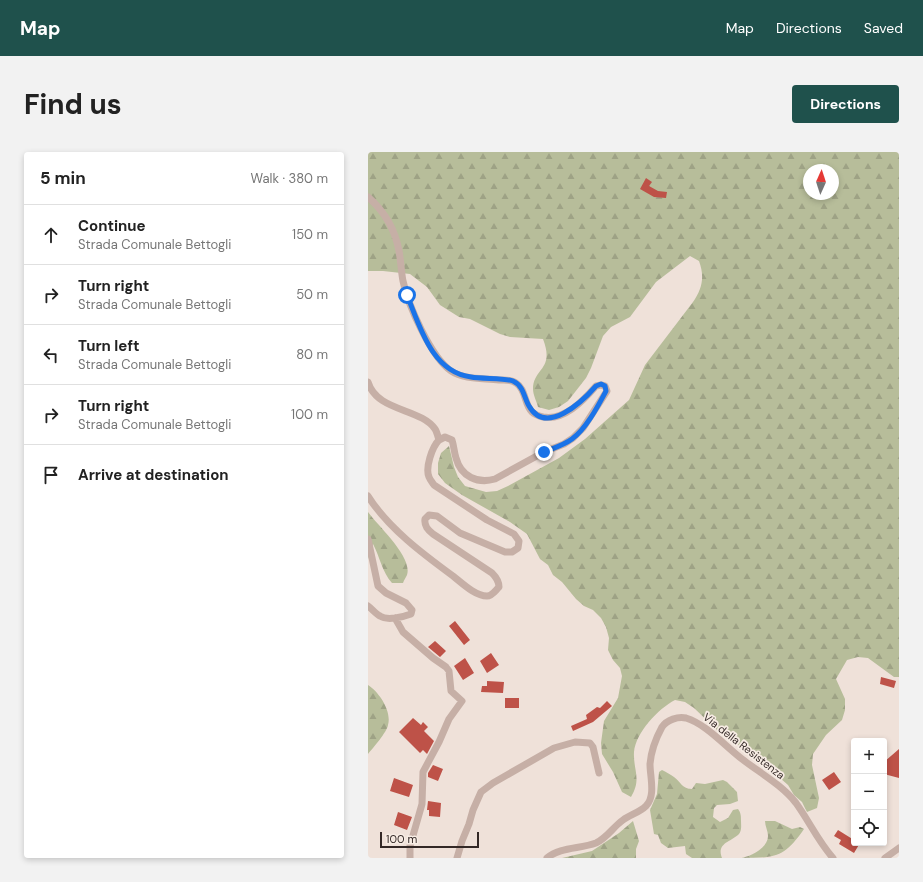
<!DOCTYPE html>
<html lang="en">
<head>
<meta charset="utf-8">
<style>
  :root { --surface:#fff; --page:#f2f2f2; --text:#222; --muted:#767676; --line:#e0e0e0; --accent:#1f514c }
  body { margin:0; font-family:"DM Sans",sans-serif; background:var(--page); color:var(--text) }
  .controls { position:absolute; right:12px; bottom:12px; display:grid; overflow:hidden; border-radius:4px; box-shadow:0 2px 6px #0003 }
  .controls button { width:36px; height:36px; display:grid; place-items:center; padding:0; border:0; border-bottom:1px solid var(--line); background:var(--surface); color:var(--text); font:20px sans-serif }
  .compass { position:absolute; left:435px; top:12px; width:36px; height:36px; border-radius:50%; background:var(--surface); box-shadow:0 2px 6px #0003; rotate:3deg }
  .scale { position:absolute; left:12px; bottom:10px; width:99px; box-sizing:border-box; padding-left:4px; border:2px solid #332826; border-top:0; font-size:11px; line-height:14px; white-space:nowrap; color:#332826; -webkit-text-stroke:3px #f7ece4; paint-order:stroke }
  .stop { position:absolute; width:12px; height:12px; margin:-9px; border:3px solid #1a73e8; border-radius:50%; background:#fff }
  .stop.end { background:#1a73e8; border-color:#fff; box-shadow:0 1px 4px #0008 }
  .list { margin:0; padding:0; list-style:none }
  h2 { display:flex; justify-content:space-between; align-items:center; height:52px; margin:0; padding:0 16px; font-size:17px }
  h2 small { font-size:13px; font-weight:400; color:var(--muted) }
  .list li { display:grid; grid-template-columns:26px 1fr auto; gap:12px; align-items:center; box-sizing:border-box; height:60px; padding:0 16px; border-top:1px solid var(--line) }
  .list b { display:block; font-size:15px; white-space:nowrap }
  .list p { margin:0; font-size:13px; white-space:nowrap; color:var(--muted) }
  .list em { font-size:13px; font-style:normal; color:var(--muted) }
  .icon { flex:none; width:22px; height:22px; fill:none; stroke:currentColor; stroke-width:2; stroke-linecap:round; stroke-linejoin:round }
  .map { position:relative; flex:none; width:531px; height:706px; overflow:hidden; border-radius:4px }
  header { display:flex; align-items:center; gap:24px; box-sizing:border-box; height:56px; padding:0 20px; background:var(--accent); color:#fff }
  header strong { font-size:19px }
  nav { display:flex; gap:22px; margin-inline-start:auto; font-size:14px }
  .intro { display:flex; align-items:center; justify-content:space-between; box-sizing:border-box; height:96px; padding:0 24px }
  h1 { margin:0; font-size:28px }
  .button { padding:10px 18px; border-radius:4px; background:var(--accent); color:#fff; font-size:14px; font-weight:700 }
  main { display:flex; gap:24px; padding:0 24px }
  aside { flex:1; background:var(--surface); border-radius:4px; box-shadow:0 2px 6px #0003 }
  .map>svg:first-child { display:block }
</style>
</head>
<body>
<header>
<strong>Map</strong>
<nav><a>Map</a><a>Directions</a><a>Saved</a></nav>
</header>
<div class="intro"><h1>Find us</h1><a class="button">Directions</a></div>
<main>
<aside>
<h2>5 min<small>Walk · 380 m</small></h2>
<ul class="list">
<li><svg class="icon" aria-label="ahead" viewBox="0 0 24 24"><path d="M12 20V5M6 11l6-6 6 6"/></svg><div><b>Continue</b><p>Strada Comunale Bettogli</p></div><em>150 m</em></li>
<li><svg class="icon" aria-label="right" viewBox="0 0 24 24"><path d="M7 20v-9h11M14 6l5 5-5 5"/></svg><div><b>Turn right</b><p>Strada Comunale Bettogli</p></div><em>50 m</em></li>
<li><svg class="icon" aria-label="left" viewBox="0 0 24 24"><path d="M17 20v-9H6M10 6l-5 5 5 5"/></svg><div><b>Turn left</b><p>Strada Comunale Bettogli</p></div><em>80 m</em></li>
<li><svg class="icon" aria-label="right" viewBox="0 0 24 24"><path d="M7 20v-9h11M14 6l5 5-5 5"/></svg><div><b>Turn right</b><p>Strada Comunale Bettogli</p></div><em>100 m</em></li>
<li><svg class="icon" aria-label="arrive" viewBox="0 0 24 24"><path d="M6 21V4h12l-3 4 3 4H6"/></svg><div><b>Arrive at destination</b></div></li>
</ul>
</aside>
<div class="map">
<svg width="531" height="706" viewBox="0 0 531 706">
  <defs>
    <pattern id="forest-firs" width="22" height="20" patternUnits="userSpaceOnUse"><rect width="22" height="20" fill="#b7bd9a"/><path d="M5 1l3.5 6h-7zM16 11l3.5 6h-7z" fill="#9ea285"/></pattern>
  </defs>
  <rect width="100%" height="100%" fill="#efe1d9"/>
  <path fill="url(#forest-firs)" fill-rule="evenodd" d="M0,0h531v525h-5l-26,-19 -10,-1 -11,3 -11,19 9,20v11l-3,10 -16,15 -13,19 -1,11 7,33 -2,10 -10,4 -5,-10 -8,-7 -6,-10 -25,-22 -46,-33 -23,-22 -9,-6 -10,-2c-17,9 -39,32 -41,52 -1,18 8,27 -3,45l-9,-5 -9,-20 -11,-18 -1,-11 3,-22 14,-23 4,-22 -2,-8 -7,-8 -5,-10 1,-12 -3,-11 -5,-9 -8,-8 -9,-4 -8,-7 -14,-17 -9,-7 -5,-10 -8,-6 -13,-25 -17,-12 -48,-27 -17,-12 -7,-9v-11l3,-10 8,-7 5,21 4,10 7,9 21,6 11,-1 11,-5 51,-28 26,-19 44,-39 16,-35 48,-63c9,-13 12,-25 6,-41l-9,-5 -34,26 -26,35 -19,10 -8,9 -12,32 -5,10 -18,23 -9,6 -10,3 -11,-3c-1,-5 -5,-12 -5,-18 0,-21 22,-19 10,-50l-33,-2 -10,-3 -30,-15 -11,-2 -19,-12 -13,-18 -17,-13 -27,-3h-15zM441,18h24v24h-24z
    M0,360c10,14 45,45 39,63 -1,2 -3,5 -4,8h-11c-10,-11 -12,-26 -19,-39l-5,15z
    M0,533c11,7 24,26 20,40 -1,7 -15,23 -20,29z
    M294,618c4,2 8,4 12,7 7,5 8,12 18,12l4,-6 9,1 18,-4 4,2 10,10 1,9 -8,3 -13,1 -3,3 -1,9 7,5 8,-4 5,-8 5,-1c3,4 3,7 3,12 0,4 1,9 -2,13 -8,8 -23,9 -17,24h-30l-6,-4 -1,-8 -17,2 -7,-5 -3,-8 -4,-1 -4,-24 7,-16 2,-22z
    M265,669l6,20 -3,8v9h-74l30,-7 27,-18z
    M397,669h10l17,8 8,-2 4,2c-20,29 -29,29 -64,29 10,-1 28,-10 28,-22 0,-5 -3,-10 -3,-15z"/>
  <path fill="#be5248" d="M278,26l6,4 -3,4 9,5 9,1 -1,6 -12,-1 -14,-8z
    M87,469l15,19 -6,5 -15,-19z
    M67,489l11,10 -6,6 -12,-10z
    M123,501l8,12 -12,8 -7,-12z
    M97,506l9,15 -11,7 -9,-14z
    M513,525l15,4 -2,7 -14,-4z
    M119,529l17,1 -1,11 -22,-1 1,-6h5z
    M137,546h14v10h-14z
    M239,549l5,5 -19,16 -20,9 -2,-5 16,-7 -1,-4 11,-8 3,1z
    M45,566l8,7 2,-3 5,5 -4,4 10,10 -7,13 -4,-4 -3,3 -21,-21z
    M531,597v29l-15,-4v-12z
    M65,613l10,4 -5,12 -10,-4v-4z
    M466,620l7,10 -12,8 -7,-10z
    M26,626l19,7 -4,12 -19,-6z
    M60,649l13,2 -1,14 -11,-1v-6h-2z
    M30,660l14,5 -5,13 -13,-5z
    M470,678l16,10v3h6l-6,10 -15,-9 2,-4 -7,-4z"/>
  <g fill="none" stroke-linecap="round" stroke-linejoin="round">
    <path stroke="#c6afa6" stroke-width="7" d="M0,45c16,14 27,32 31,54 2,10 2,20 4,30 5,24 28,76 48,90 13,9 33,7 48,9 6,0 12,-1 17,3 10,6 8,21 16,29 3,3 7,4 11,5 21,4 40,-16 53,-31l5,-1 4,1 2,5 -24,37 -10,10 -9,6 -20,8 -49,27c-17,5 -34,-2 -39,-21 -2,-6 -2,-12 -4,-18l-7,-3c-2,1 -4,2 -6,3 -7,7 -14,28 -10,37 1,3 4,6 5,8l53,35 27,14 5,7 -1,7 -6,4h-7l-45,-19 -23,-17 -8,-1 -4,4c-1,7 3,11 8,15l59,39c4,4 7,9 7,14 -4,4 -7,9 -12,9 -12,0 -25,-13 -34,-20 -30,-22 -65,-48 -85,-80
      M0,230c9,30 53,26 67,47 2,3 3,8 4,11
      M0,387l10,47 8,7 20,10 6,7 -1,4c-8,3 -24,7 -31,2 -4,-2 -8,-7 -12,-10
      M27,466l8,14 30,26 13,9 3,4 2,20 11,10 -13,18 -10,23 -16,30 -1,32 -12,42v12
      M89,706l5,-17 7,-17 4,-14 8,-18 12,-9 61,-35 21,-6 15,1 3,4 6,26
      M179,706c13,-11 33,-9 49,-15 11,-5 17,-16 27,-23 7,-5 17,-8 23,-14 10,-10 4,-29 4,-42 1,-12 6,-26 12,-37 5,-7 16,-11 24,-9 20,6 39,28 56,41 18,14 40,26 54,44 13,18 22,38 37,55
      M517,706l14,-10"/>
  </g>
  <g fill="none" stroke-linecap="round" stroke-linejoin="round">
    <path stroke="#1a73e8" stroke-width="5" d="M39,143c13,32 25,77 64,82 10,2 35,1 42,4 11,5 11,17 16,25 17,30 53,-4 67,-20l5,-2 4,2 1,5c-8,15 -20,38 -34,48 -8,6 -18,9 -28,13"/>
  </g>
  <g text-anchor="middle" stroke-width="3.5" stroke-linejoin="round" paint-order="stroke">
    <g font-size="11" fill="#332826" stroke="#f7ece4">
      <text transform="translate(376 594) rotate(38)" y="4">Via della Resistenza</text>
    </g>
  </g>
</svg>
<div class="controls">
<button>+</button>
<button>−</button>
<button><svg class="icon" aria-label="locate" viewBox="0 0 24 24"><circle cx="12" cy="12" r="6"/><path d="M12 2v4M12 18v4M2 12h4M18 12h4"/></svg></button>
</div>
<svg class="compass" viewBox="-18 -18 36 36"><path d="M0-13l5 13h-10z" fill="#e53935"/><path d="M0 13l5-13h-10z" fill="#767676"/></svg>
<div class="scale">100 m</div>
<div class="stop" style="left:39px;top:143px"></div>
<div class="stop end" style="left:176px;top:300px"></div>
</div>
</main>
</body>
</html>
